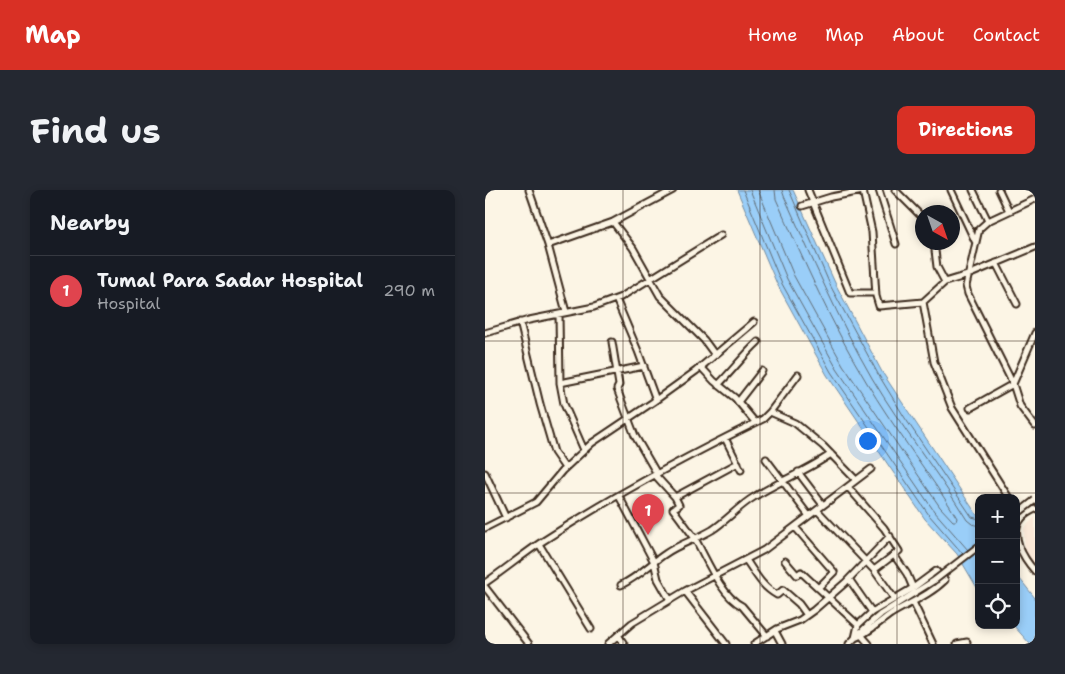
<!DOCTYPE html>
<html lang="en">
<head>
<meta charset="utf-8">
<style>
  :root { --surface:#171b24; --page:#242831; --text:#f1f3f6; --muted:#9ea1a6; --line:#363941; --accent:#d93025 }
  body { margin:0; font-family:"Shantell Sans",sans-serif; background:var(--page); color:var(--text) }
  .controls { position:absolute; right:15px; bottom:15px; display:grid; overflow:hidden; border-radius:10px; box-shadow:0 2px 8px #0003 }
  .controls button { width:45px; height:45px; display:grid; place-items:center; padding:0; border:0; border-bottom:1px solid var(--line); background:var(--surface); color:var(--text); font:25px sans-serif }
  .compass { position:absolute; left:430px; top:15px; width:45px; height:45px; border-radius:50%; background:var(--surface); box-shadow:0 2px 8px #0003; rotate:140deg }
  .you { position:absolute; left:382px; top:250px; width:18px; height:18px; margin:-12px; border:4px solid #fff; border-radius:50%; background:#1a73e8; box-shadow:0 0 0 8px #1a73e833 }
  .badge { display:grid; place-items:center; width:32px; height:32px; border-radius:50%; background:var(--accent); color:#fff; font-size:16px; font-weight:700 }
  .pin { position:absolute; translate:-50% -41px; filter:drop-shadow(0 1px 2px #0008) }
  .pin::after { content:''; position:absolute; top:26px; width:18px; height:15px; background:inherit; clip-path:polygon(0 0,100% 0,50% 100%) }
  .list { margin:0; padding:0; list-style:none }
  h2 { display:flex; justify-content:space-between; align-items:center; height:65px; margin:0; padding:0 20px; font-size:21px }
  h2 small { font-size:16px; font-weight:400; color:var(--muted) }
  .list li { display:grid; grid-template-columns:32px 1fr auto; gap:15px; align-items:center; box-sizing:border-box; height:70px; padding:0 20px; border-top:1px solid var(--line) }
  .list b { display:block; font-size:19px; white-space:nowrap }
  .list p { margin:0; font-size:16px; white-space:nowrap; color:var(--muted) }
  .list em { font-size:16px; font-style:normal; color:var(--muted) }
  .icon { flex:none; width:28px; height:28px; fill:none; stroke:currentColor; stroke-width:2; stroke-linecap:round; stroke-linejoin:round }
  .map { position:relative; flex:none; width:550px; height:454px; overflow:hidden; border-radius:10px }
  header { display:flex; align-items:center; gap:30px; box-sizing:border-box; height:70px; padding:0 25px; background:var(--accent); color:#fff }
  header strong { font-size:24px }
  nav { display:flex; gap:28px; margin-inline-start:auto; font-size:18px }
  .intro { display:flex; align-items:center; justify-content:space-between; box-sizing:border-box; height:120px; padding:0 30px }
  h1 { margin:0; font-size:35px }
  .button { padding:12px 22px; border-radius:10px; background:var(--accent); color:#fff; font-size:18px; font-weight:700 }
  main { display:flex; gap:30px; padding:0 30px }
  aside { flex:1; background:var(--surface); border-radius:10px; box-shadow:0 2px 8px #0003 }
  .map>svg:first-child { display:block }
</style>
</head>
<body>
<header>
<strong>Map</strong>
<nav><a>Home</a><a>Map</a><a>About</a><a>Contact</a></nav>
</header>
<div class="intro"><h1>Find us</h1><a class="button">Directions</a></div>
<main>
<aside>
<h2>Nearby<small></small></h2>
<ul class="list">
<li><span class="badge" style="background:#e0444e">1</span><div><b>Tumal Para Sadar Hospital</b><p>Hospital</p></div><em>290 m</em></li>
</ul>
</aside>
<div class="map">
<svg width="550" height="454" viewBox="0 0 550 454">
  <rect width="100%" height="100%" fill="#fcf5e5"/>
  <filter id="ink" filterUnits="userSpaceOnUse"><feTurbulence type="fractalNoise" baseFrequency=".02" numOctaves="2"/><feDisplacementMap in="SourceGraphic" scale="10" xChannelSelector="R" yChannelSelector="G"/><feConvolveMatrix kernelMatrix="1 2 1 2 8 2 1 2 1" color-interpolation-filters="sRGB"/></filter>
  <g filter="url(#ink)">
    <path fill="#fbe9d8" d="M550,327v48l-10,-12 -1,-25z"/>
    <path fill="#9acef8" stroke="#748ca1" d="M252,0h56l43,95 46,87 97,146v73l-22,-37 -32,-35 -98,-144 -50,-91z
      M531,384l19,24v46h-5l-17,-19h3z"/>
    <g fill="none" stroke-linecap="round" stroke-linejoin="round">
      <path stroke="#616c75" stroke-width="1" d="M258,0l38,92 50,90 98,143 34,39
        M265,0l37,89 50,90 97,142 34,39
        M273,0l36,86 49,89 97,142 13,14h3l1,-3 -8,-13c-27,-41 -57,-80 -82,-122 -36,-59 -63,-122 -91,-184l-1,-9
        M297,0l2,6c28,62 54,123 88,182 29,49 65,93 95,142l5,4 7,2
        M304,0l42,97 47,87 27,44 67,99 7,2"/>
      <defs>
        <path id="minor" d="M44,0l19,55 18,67
          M323,0l42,103h25
          M394,0l17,54
          M410,0l28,28
          M466,0l24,51
          M488,0l15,31
          M514,0l10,21
          M550,9l-47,22 -9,8 -13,57 2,8 45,90 7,22 15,20
          M317,16l29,-9 32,-6 9,41 4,64 3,10 44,-4 22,-20 23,-7 67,-28
          M128,32l20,26 27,48 44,44 11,15
          M449,52l3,25 8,15
          M63,55l65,-23 60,-32
          M511,73l21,41
          M131,109l22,52 18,49
          M438,112l11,60 18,46 57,90
          M74,124l1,69 4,21 20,46
          M35,132l20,82 14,48 11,16
          M0,143l44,-13 65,-13 27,-10 100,-62
          M127,152l7,43 -2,4 18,47 22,38
          M216,177l13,14 21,17 20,24
          M75,193l84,-17
          M233,195c14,-14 26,-30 40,-43
          M253,212l24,-31
          M485,218l43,-24 22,-51
          M285,222l25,11 28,23 33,34
          M240,248l16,32
          M281,269l43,57
          M313,282l25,33
          M0,283l21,45
          M170,285l20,22 63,-34
          M363,297l36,41 15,23 -25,19
          M134,306l35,66 4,17 12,21
          M190,307l4,8 -6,4c7,9 14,19 21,28 12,20 26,58 48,69l25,30
          M550,319c-4,2 -10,5 -13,9 -14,16 2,41 13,53
          M332,320l57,60 20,28
          M310,337l39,45 -16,16
          M0,338l51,-26 26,-31 30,-28 61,-41 43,-31 58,-49
          M54,354l52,85
          M409,365l13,19 6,14
          M261,370c9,13 16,27 31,35l6,-5 16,14 8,11
          M300,371l12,14 4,-3 57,53
          M451,381l9,9c-15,15 -36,23 -54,34 -12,8 -22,19 -36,24l3,-13 14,-13 41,-24z
          M364,389l23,33
          M0,393c19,-13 36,-27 55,-40 71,-46 147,-87 223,-124l7,-7 28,-37
          M136,395c17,-8 29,-21 44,-31 14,-10 32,-15 47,-24 14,-9 27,-24 42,-33 25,-16 53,-26 77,-43
          M0,397l44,57
          M200,401l41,53
          M428,412l20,42
          M290,441l7,13
          M133,445l6,9
          M377,446l7,8
          M123,454l24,-21 53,-32 79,-41 107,-81
          M269,454l23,-15 23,-9 14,-10 31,-27 45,-47
          M364,454l19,-19 13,-11 54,-34
          M472,454l10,-2"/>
      </defs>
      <use href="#minor" stroke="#3b2a1e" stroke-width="9"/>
      <use href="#minor" stroke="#fcf5e5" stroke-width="5"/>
      <defs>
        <path id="minor-bridge" d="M531,325l19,-15
          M450,390l44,-34"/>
      </defs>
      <use href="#minor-bridge" stroke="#3b2a1e" stroke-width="9" stroke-linecap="butt"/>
      <use href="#minor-bridge" stroke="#fcf5e5" stroke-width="5"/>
    </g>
  </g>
  <path fill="none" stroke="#3b2a1e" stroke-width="1" stroke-opacity="0.55" d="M138,0v454M275,0v454M412,0v454M0,151h550M0,303h550"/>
</svg>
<div class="controls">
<button>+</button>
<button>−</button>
<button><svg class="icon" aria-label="locate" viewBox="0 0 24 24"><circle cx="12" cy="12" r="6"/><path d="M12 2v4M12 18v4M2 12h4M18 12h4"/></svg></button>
</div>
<svg class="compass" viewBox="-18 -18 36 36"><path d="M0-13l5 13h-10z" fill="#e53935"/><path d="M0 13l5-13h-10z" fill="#9ea1a6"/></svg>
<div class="you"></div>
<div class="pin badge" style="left:163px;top:345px;background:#e0444e">1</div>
</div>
</main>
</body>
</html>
